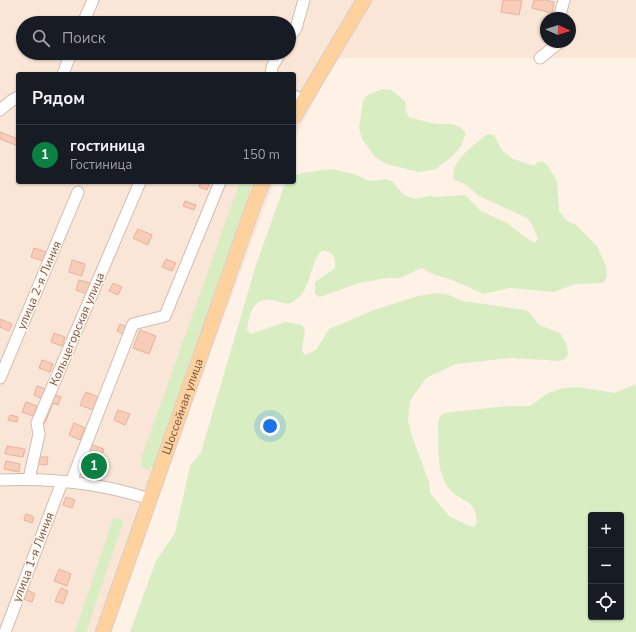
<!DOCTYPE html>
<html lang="ru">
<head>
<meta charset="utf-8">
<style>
  :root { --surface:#171b24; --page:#242831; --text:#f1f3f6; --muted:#9ea1a6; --line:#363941; --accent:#0b8043 }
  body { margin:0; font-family:"Nunito Sans",sans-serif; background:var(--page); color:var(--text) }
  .controls { position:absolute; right:12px; bottom:12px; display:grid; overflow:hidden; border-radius:4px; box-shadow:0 1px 3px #0004 }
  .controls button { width:36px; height:36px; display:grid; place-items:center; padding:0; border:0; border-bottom:1px solid var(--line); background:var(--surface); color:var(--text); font:20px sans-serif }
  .compass { position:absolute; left:540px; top:12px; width:36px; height:36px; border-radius:50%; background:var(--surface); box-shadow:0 1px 3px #0004; rotate:93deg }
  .you { position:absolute; left:270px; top:426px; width:14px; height:14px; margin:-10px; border:3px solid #fff; border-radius:50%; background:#1a73e8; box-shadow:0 0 0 6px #1a73e833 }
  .badge { display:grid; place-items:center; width:26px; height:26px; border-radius:50%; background:var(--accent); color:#fff; font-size:13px; font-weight:700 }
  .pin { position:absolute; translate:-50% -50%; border:2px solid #fff; box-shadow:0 1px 4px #0006 }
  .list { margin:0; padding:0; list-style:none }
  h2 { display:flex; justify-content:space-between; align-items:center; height:52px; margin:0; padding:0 16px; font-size:17px }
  h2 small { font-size:13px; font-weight:400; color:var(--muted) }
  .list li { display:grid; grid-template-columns:26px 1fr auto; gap:12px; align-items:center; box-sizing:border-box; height:60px; padding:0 16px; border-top:1px solid var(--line) }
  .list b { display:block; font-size:15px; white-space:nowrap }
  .list p { margin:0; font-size:13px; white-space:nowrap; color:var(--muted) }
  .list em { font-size:13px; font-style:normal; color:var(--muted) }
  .icon { flex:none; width:22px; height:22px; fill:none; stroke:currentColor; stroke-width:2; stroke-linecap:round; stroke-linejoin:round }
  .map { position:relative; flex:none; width:636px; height:632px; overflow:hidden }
  .search { position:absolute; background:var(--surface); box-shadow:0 1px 3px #0004; left:16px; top:16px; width:280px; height:44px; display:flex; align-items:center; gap:10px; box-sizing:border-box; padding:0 14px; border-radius:22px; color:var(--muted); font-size:15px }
  .panel { position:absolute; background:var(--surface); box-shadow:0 1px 3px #0004; left:16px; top:72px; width:280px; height:112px; border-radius:4px }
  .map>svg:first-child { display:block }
</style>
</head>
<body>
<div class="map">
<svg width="636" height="632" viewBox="0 0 636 632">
  <rect width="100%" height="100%" fill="#fef2e6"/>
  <path fill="#f9e6d6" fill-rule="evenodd" d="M0,0h636v58h-300l-42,82v-66h-276v108h256l-120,323 -43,127h-111zM546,18h24v24h-24zM23,23h266v30h-266z"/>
  <path fill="#d8eec2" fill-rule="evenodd" d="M382,89l9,1 14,11 1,11 3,5c7,2 14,4 22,6 12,2 27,-2 35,10l-5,13 -7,9 -18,14 -17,3 -33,-8 -11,-7 -13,-18 -3,-11 4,-27 3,-5z
    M488,134l6,1 8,15 9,8 23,8 4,-4h6l4,4 9,15 2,30 7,9 10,5 21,21 9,20 1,11 -4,6 -28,1 -21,8 -44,-4 -26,6 -32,-14 -17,-5 -14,-7 -21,10h-13l-28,5 -39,14 -5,-3v-12l20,-14c1,-10 -3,-19 -14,-17 -11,13 -10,36 -23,47 -12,10 -14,4 -26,2 -19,-4 -23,15 -25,30l4,4 34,-12 17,3 3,4 -3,22 3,4 11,-5 13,-21 45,-19 44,-14 17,-3 11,1 17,7 62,9 4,2 10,13 21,8 6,10 2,10 -2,5 -5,3 -50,-3 -55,6 -30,14 -16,23 -2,19 4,16 17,46 1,11 19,23 20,10 5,1 3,-4c-2,-17 -4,-18 -18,-26 -2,-2 -6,-3 -8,-6 -16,-17 -12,-47 -13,-69l2,-5 4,-4 63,-7h23l18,-13 16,-5 14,-1 37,6 21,-9v248h-506l26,-71 19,-28 15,-67 11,-14 54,-184 29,-82 3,-4h7v-6l8,-3 30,-4 22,5 16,7 16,-2 6,2 12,14 10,4 17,-3 6,1 28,-2 16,16 26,12 18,14 10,6 3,-5 -7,-15 -4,-5 -48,-22 -14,-12 -11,-4c-6,-18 22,-37 34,-46zM591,515h30v102h-30z
    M240,182h13l-100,285 -5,3 -6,-3 -1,-8z
    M117,518l4,1 2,4 -37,109h-11l38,-113z"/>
  <path fill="#f7cdba" stroke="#ebb099" d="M503,0h19l-3,15 -18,-3z
    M534,0h11l9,2 -2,11 -20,-5z
    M0,132l18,7v7l-18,-7z
    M201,182h9l-3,8 -8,-3z
    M185,201l11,4 -2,5 -11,-4z
    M138,229l14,6 -4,10 -15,-7z
    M34,248l12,4 -3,9 -12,-4z
    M166,259l10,4 -4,8 -10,-4z
    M72,260l13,4 -3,12 -13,-4z
    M79,280l11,3 -3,11 -11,-4z
    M113,283l9,4 -4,8 -9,-4z
    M0,319l12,5 -3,7 -9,-4z
    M120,324l7,3 -4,7 -6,-3z
    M140,330l16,6 -7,18 -16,-6z
    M54,333l11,4 -3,9 -11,-4z
    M42,360l11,4 -3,8 -11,-4z
    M37,386l9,3 -4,10 -8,-4z
    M86,392l12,5 -5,13 -13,-5z
    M53,394l8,3 -3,8 -5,-2 -8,20 -4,-1z
    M26,402l11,4 -4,10 -11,-4z
    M118,410l12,4 -5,11 -11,-5z
    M10,415l8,2 -1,5 -9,-2z
    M74,423l11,5 -5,12 -11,-5z
    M90,444l14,5 -11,30 -14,-6z
    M7,446l18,3 -2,8 -18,-3z
    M39,457h9l-1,8 -9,-1z
    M6,461l14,3 -1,8 -15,-3z
    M66,497l9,3 -3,8 -9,-3z
    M26,514l8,3 -2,6 -8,-3z
    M59,569l12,5 -4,12 -13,-5z
    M61,588l7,3 -5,13 -8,-3z
    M27,590l8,4 -3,8 -9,-3z"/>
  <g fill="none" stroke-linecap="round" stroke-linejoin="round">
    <defs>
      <path id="minor" d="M559,18l5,-18
        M83,23l10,-23
        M289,38l7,-10 8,-28
        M540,58l20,-16
        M63,74l8,-21
        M271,74l1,-7 8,-14
        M294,96l10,4
        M0,110l11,-9 7,-4
        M0,378l78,-186
        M29,479l10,-45 -2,-11 103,-241
        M0,480c50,-2 101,3 149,19
        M71,482l62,-158 32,-8 55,-134
        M5,632l57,-150"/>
      <g id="major">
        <path d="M294,117l70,-117"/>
        <path id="s1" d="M103,632l152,-431 8,-19"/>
      </g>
    </defs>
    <use href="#minor" stroke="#d4bbad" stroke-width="13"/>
    <use href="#major" stroke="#dacfcb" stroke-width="16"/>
    <use href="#minor" stroke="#fff" stroke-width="11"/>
    <use href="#major" stroke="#ffd19c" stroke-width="14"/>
  </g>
  <g text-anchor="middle" stroke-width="3" stroke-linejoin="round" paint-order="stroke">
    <g font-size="12" fill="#7b5547" stroke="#fff7ee">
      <text transform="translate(39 285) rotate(-67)" y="4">улица 2-я Линия</text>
      <text transform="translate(77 329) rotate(-67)" y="4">Кольцегорская улица</text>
      <text dy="4" stroke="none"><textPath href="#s1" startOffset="239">Шоссейная улица</textPath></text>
      <text transform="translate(33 557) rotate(-69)" y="4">улица 1-я Линия</text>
    </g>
  </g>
</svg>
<div class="controls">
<button>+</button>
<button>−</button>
<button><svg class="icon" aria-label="locate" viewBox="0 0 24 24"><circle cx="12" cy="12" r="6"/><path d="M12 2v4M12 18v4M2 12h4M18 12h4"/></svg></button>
</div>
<svg class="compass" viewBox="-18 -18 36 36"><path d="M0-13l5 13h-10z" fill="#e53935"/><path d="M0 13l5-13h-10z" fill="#9ea1a6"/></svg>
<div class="you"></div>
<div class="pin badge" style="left:94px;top:466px">1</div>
<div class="search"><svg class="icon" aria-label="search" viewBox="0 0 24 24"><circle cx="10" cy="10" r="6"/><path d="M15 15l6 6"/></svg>Поиск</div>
<section class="panel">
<h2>Рядом<small></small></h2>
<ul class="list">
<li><span class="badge">1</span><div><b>гостиница</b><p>Гостиница</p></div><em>150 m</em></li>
</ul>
</section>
</div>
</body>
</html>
